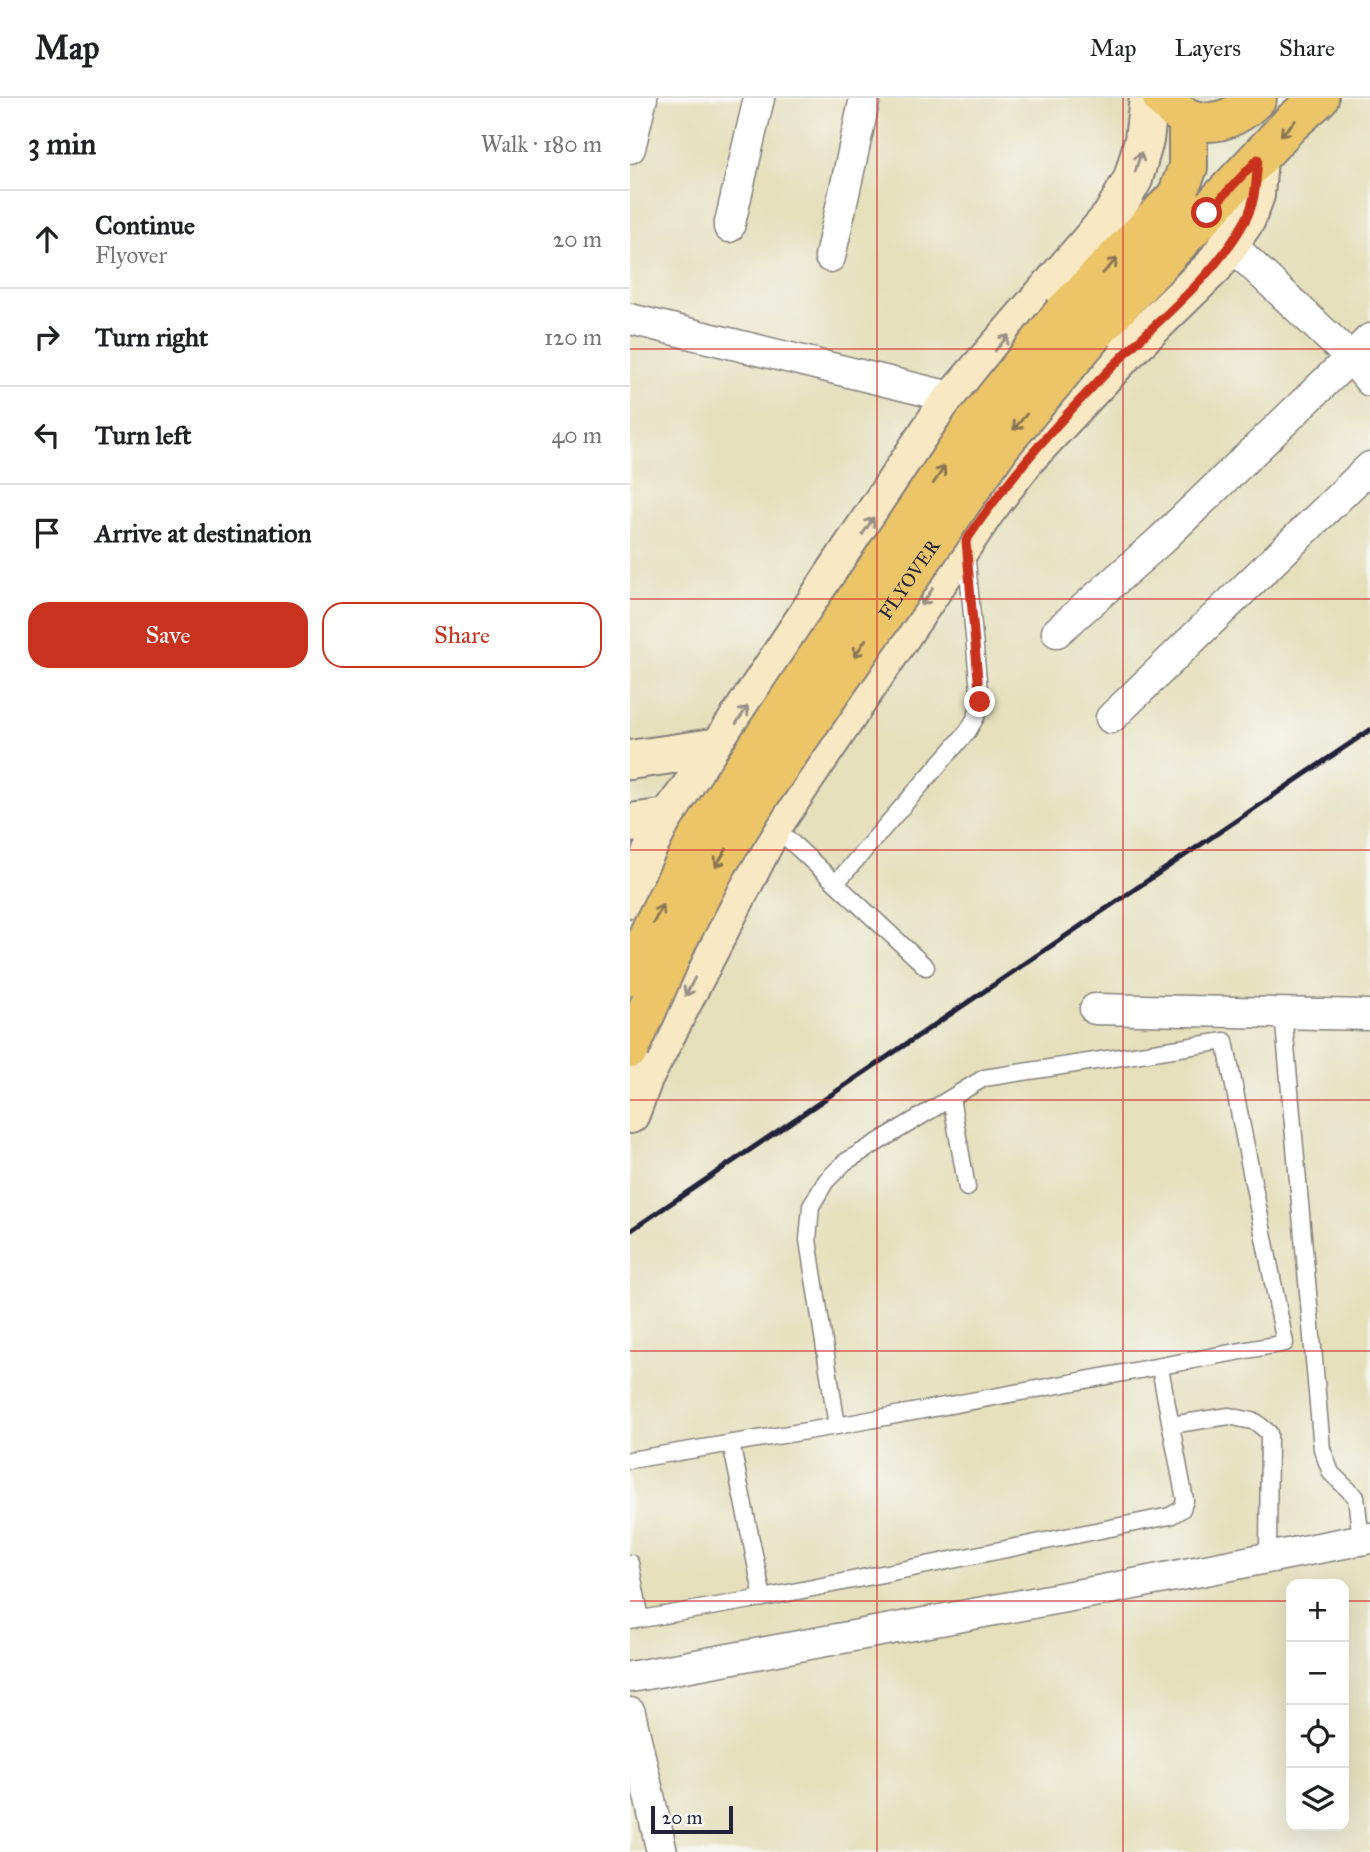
<!DOCTYPE html>
<html lang="en">
<head>
<meta charset="utf-8">
<style>
  :root { --surface:#fff; --page:#f2f2f2; --text:#202124; --muted:#757577; --line:#e0e0e0; --accent:#c8321e }
  body { margin:0; font-family:"IM FELL Great Primer",serif; background:var(--page); color:var(--text) }
  .controls { position:absolute; right:21px; bottom:21px; display:grid; overflow:hidden; border-radius:14px; box-shadow:0 7px 28px #0002 }
  .controls button { width:63px; height:63px; display:grid; place-items:center; padding:0; border:0; border-bottom:2px solid var(--line); background:var(--surface); color:var(--text); font:35px sans-serif }
  .scale { position:absolute; left:21px; bottom:18px; width:82px; box-sizing:border-box; padding-left:7px; border:4px solid #22223b; border-top:0; font-size:19px; line-height:24px; white-space:nowrap; color:#22223b; -webkit-text-stroke:5px #f6f6f2; paint-order:stroke }
  .stop { position:absolute; width:21px; height:21px; margin:-16px; border:5px solid #c8321e; border-radius:50%; background:#fff }
  .stop.end { background:#c8321e; border-color:#fff; box-shadow:0 2px 7px #0008 }
  .list { margin:0; padding:0; list-style:none }
  h2 { display:flex; justify-content:space-between; align-items:center; height:91px; margin:0; padding:0 28px; font-size:30px }
  h2 small { font-size:23px; font-weight:400; color:var(--muted) }
  .list li { display:grid; grid-template-columns:46px 1fr auto; gap:21px; align-items:center; box-sizing:border-box; height:98px; padding:0 28px; border-top:2px solid var(--line) }
  .list b { display:block; font-size:26px; white-space:nowrap }
  .list p { margin:0; font-size:23px; white-space:nowrap; color:var(--muted) }
  .list em { font-size:23px; font-style:normal; color:var(--muted) }
  .actions { display:flex; gap:14px; padding:21px 28px }
  .actions a { flex:1; padding:16px 0; border:2px solid var(--accent); border-radius:21px; text-align:center; font-size:24px; color:var(--accent) }
  .actions .main { background:var(--accent); color:#fff }
  .icon { flex:none; width:38px; height:38px; fill:none; stroke:currentColor; stroke-width:2; stroke-linecap:round; stroke-linejoin:round }
  .map { position:relative; flex:none; width:740px; height:1754px; overflow:hidden }
  header { display:flex; align-items:center; gap:42px; box-sizing:border-box; height:98px; padding:0 35px; background:var(--surface); border-bottom:2px solid var(--line) }
  header strong { font-size:33px }
  nav { display:flex; gap:38px; margin-inline-start:auto; font-size:24px }
  main { display:flex }
  aside { flex:1; background:var(--surface) }
  .map>svg:first-child { display:block }
</style>
</head>
<body>
<header>
<strong>Map</strong>
<nav><a>Map</a><a>Layers</a><a>Share</a></nav>
</header>
<main>
<aside>
<h2>3 min<small>Walk · 180 m</small></h2>
<ul class="list">
<li><svg class="icon" aria-label="ahead" viewBox="0 0 24 24"><path d="M12 20V5M6 11l6-6 6 6"/></svg><div><b>Continue</b><p>Flyover</p></div><em>20 m</em></li>
<li><svg class="icon" aria-label="right" viewBox="0 0 24 24"><path d="M7 20v-9h11M14 6l5 5-5 5"/></svg><div><b>Turn right</b></div><em>120 m</em></li>
<li><svg class="icon" aria-label="left" viewBox="0 0 24 24"><path d="M17 20v-9H6M10 6l-5 5 5 5"/></svg><div><b>Turn left</b></div><em>40 m</em></li>
<li><svg class="icon" aria-label="arrive" viewBox="0 0 24 24"><path d="M6 21V4h12l-3 4 3 4H6"/></svg><div><b>Arrive at destination</b></div></li>
</ul>
<div class="actions"><a class="main">Save</a><a>Share</a></div>
</aside>
<div class="map">
<svg width="740" height="1754" viewBox="0 0 740 1754">
  <rect width="100%" height="100%" fill="#f6f6f2"/>
  <filter id="ink" filterUnits="userSpaceOnUse"><feTurbulence type="fractalNoise" baseFrequency=".0143" numOctaves="2"/><feDisplacementMap in="SourceGraphic" scale="14" xChannelSelector="R" yChannelSelector="G"/><feConvolveMatrix kernelMatrix="1 2 1 2 8 2 1 2 1" color-interpolation-filters="sRGB"/></filter>
  <filter id="wash" filterUnits="userSpaceOnUse"><feTurbulence type="fractalNoise" baseFrequency=".00686" numOctaves="4" result="noise"/><feDisplacementMap in="SourceGraphic" scale="28" xChannelSelector="R" yChannelSelector="G"/><feGaussianBlur stdDeviation="1.57" result="paint"/><feColorMatrix in="noise" values="0 0 0 0 0 0 0 0 0 0 0 0 0 0 0 0 0 1.4 0 .05"/><feComposite in="paint" operator="in"/></filter>
  <g filter="url(#wash)">
    <rect width="100%" height="100%" fill="#e5dfbb"/>
  </g>
  <g filter="url(#ink)">
    <g fill="none" stroke-linecap="round" stroke-linejoin="round">
      <defs>
        <path id="lane" d="M143,727l153,142
          M206,785l132,-152 8,-14 4,-15 -14,-152
          M653,915l39,436 9,24 25,24 5,43
          M321,1000l16,90
          M541,1327l58,-9 27,6 13,11 -1,125
          M101,1345l32,155
          M0,1362l207,-34 448,-83 -60,-302 -241,37 -139,84 -19,19 -15,25 -3,34 29,186
          M0,1465l11,56
          M0,1523l133,-23 407,-82 12,-7 3,-9 -25,-132"/>
        <path id="street" d="M0,50l12,-50
          M99,129l30,-129
          M600,146l121,114 19,23
          M200,159l35,-159
          M0,221l325,79
          M427,534l103,-91 210,-202
          M481,620l259,-251
          M465,911l275,6
          M0,1579l468,-86 272,-53
          M0,1615l32,139"/>
        <path id="secondary" d="M0,662l90,-13
          M0,725l59,-8
          M0,800l38,-79 52,-72 223,-336 169,-195 21,-37 11,-39 5,-42
          M0,1016l13,-35 130,-254 213,-315 41,-53 95,-101 92,-90 32,-47 9,-24 3,-36"/>
        <path id="primary" d="M532,0c29,34 65,30 95,0
          M434,214l113,-116 11,-29v-49
          M465,234l196,-209 28,-25"/>
      </defs>
      <use href="#lane" stroke="#84807b" stroke-width="19"/>
      <use href="#street" stroke="#84807b" stroke-width="33"/>
      <use href="#secondary" stroke="#84807b" stroke-width="42"/>
      <use href="#primary" stroke="#84807b" stroke-width="42"/>
      <use href="#lane" stroke="#fff" stroke-width="16"/>
      <use href="#street" stroke="#fff" stroke-width="30"/>
      <use href="#secondary" stroke="#f8e8c3" stroke-width="38"/>
      <use href="#primary" stroke="#edc569" stroke-width="38"/>
      <path stroke="#22223b" stroke-width="5" d="M0,1133l740,-501"/>
      <defs>
        <g id="primary-bridge">
          <path d="M0,878l22,-49 44,-86 41,-64 234,-349 93,-116"/>
          <path id="s1" d="M0,951l48,-109 37,-72 45,-73 241,-350 94,-113"/>
        </g>
      </defs>
      <use href="#primary-bridge" stroke="#84807b" stroke-width="42" stroke-linecap="butt"/>
      <use href="#primary-bridge" stroke="#edc569" stroke-width="38"/>
    </g>
    <defs><path id="oneway-shaft" d="M-6 0H5M1.5-3L5.5 0L1.5 3" fill="none" stroke-width="1.6" stroke-linecap="round" stroke-linejoin="round" transform="scale(1.75)"/></defs>
    <g stroke="#887452">
      <use href="#oneway-shaft" transform="translate(658 30) rotate(135)"/>
      <use href="#oneway-shaft" transform="translate(480 168) rotate(-45)"/>
      <use href="#oneway-shaft" transform="translate(390 324) rotate(130)"/>
      <use href="#oneway-shaft" transform="translate(309 377) rotate(-56)"/>
      <use href="#oneway-shaft" transform="translate(230 550) rotate(124)"/>
      <use href="#oneway-shaft" transform="translate(91 760) rotate(122)"/>
      <use href="#oneway-shaft" transform="translate(28 816) rotate(-63)"/>
    </g>
    <g stroke="#988f86">
      <use href="#oneway-shaft" transform="translate(508 64) rotate(-74)"/>
      <use href="#oneway-shaft" transform="translate(372 245) rotate(-49)"/>
      <use href="#oneway-shaft" transform="translate(238 428) rotate(-57)"/>
      <use href="#oneway-shaft" transform="translate(297 499) rotate(124)"/>
      <use href="#oneway-shaft" transform="translate(112 617) rotate(-56)"/>
      <use href="#oneway-shaft" transform="translate(60 889) rotate(117)"/>
    </g>
  </g>
  <g fill="none" stroke-linecap="round" stroke-linejoin="round" filter="url(#ink)">
    <path stroke="#c8321e" stroke-width="9" d="M350,604l-14,-161c45,-68 100,-128 158,-186 42,-42 92,-81 121,-134 11,-19 11,-41 13,-62l-51,54"/>
  </g>
  <path fill="none" stroke="#d62828" stroke-width="2" stroke-opacity="0.55" d="M247,0v1754M493,0v1754M0,251h740M0,501h740M0,752h740M0,1002h740M0,1253h740M0,1503h661M714,1503h26"/>
  <g text-anchor="middle" stroke-width="6" stroke-linejoin="round" paint-order="stroke">
    <g font-size="19" fill="#22223b" stroke="#f6f6f2">
      <text dy="7" stroke="none"><textPath href="#s1" startOffset="548">FLYOVER</textPath></text>
    </g>
  </g>
</svg>
<div class="controls">
<button>+</button>
<button>−</button>
<button><svg class="icon" aria-label="locate" viewBox="0 0 24 24"><circle cx="12" cy="12" r="6"/><path d="M12 2v4M12 18v4M2 12h4M18 12h4"/></svg></button>
<button><svg class="icon" aria-label="layers" viewBox="0 0 24 24"><path d="M12 4l9 5-9 5-9-5zM3 14l9 5 9-5"/></svg></button>
</div>
<div class="scale">20 m</div>
<div class="stop" style="left:577px;top:115px"></div>
<div class="stop end" style="left:350px;top:604px"></div>
</div>
</main>
</body>
</html>
